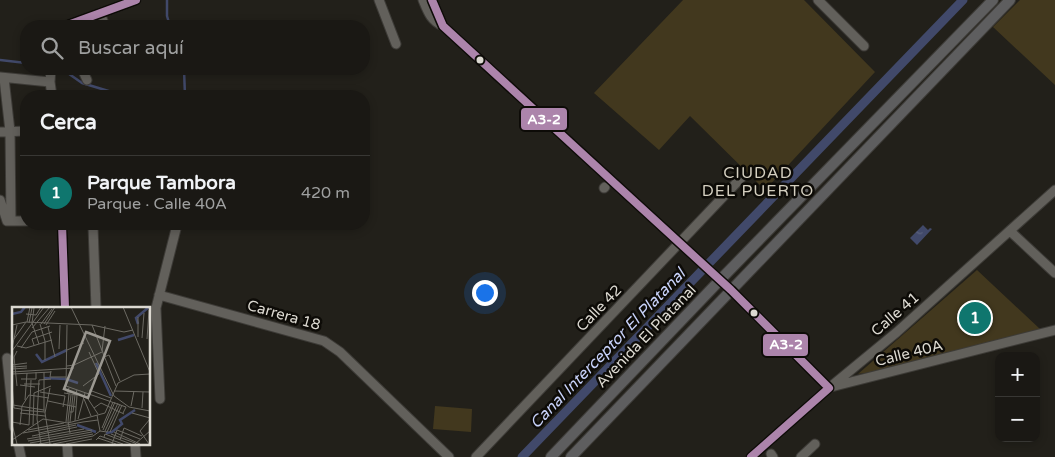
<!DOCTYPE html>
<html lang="es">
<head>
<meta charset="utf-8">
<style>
  :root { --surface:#1a1814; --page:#23211d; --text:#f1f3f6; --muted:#9fa0a0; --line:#383734; --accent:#0f766e }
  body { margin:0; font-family:"Varela Round",sans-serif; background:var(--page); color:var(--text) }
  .controls { position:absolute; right:15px; bottom:15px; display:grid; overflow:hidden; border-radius:10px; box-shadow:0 2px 8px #0003 }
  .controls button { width:45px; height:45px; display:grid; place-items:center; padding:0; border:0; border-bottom:1px solid var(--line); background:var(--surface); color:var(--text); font:25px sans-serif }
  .you { position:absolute; left:484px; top:292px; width:18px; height:18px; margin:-12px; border:4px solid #fff; border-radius:50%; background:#1a73e8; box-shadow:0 0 0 8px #1a73e833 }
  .badge { display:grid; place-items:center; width:32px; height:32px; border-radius:50%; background:var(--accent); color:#fff; font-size:16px; font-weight:700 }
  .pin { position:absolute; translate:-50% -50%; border:2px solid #fff; box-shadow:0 1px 5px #0006 }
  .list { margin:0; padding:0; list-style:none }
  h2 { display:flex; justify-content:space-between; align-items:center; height:65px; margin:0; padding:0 20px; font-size:21px }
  h2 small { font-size:16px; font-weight:400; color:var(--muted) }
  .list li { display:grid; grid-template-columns:32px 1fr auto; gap:15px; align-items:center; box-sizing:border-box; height:75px; padding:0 20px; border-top:1px solid var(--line) }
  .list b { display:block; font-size:19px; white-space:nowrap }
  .list p { margin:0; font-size:16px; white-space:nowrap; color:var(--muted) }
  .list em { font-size:16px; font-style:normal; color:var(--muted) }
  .icon { flex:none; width:28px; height:28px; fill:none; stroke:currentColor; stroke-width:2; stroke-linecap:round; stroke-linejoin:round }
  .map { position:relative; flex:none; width:1055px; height:457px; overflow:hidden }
  .search { position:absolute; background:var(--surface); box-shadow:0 2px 8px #0003; left:20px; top:20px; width:350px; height:55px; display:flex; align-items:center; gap:12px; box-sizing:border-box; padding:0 18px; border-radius:20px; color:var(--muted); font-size:19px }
  .panel { position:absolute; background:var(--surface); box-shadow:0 2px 8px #0003; left:20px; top:90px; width:350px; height:140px; border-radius:20px }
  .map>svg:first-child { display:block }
</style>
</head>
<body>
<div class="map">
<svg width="1055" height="457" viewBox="0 0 1055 457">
  <defs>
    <pattern id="water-ripples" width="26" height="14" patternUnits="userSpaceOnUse" patternTransform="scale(1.25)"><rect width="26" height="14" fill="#41496a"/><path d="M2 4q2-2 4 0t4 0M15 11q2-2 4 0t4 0" fill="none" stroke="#5c637e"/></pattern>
  </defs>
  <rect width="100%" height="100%" fill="#22201a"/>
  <path fill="#42381e" d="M683,0h121l71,72 -110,118 -75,-74 -31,34 -65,-57z
    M1020,0h35v85l-62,-58z
    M977,270l63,59 -148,40 -34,5z
    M435,406l37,3 -1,23 -38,-3z"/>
  <path fill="url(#water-ripples)" d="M923,225l5,5 2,-2 2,1 -15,16 -7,-7z"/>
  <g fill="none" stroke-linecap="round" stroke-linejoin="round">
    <path stroke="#41496a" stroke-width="2.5" d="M167,0v16l3,10
      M0,60l26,3
      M62,69l20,14 43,13
      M184,69l1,27"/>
    <path stroke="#41496a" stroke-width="9" d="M522,457l441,-457"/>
    <defs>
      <path id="minor" d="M379,0l17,44
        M423,0c5,12 8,21 20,26
        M432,0l11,26 288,264 98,98
        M818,0l46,46
        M100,13l5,13
        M65,26l71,-26
        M51,69l-1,13 2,14
        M82,69l5,11
        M0,77l50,5
        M4,78l6,53 1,90
        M0,132l26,-1
        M604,188l1,-1
        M0,200l7,21h19
        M62,224l3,84
        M93,226l3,82
        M1010,231l45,42
        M159,295l165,46 16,11 109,105
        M7,358l7,69
        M831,387l224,-57
        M160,399l-4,-91 21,-83
        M18,443l3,14
        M67,443l1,14
        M135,443l1,14
        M771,454l2,3
        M476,457l266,-280
        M751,457l78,-69 68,-56 158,-142
        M801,457l14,-13"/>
      <path id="major" d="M551,457l169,-177 273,-280
        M571,457l439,-457"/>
    </defs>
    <use href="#minor" stroke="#3d3b37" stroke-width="11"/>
    <use href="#major" stroke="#3d3b37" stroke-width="12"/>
    <use href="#minor" stroke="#62605b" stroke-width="9"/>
    <use href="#major" stroke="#5e5e5f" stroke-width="10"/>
    <defs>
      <path id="bus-1" d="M432,0l11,26 288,264 98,98 -78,69
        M65,26l71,-26
        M62,224l3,84"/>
    </defs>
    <use href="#bus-1" stroke="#0d0b07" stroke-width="11"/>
    <use href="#bus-1" stroke="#ac84ab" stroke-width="8"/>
  </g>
  <g fill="#dcd9d1" stroke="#0d0b07" stroke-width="2">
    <circle cx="480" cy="60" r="4.5"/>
    <circle cx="754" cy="313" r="4.5"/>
  </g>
  <g text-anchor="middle" stroke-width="5" stroke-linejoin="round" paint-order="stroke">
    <g font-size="15" fill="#dcd9d1" stroke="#0d0b07">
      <text transform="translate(599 308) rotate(-46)" y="5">Calle 42</text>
      <text transform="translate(895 314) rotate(-41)" y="5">Calle 41</text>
      <text transform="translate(284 315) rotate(16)" y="5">Carrera 18</text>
      <text transform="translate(646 336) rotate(-46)" y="5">Avenida El Platanal</text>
      <text transform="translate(909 353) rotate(-14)" y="5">Calle 40A</text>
    </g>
    <g font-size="16" letter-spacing="1" fill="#d4cfc0" stroke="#0d0b07">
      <text x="758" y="178">CIUDAD<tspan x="758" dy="18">DEL PUERTO</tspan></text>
    </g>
    <g font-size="16" font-style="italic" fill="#c7d1f8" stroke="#0d0b07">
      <text transform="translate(607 348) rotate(-46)" y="6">Canal Interceptor El Platanal</text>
    </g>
  </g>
  <g transform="translate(12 307)">
    <rect width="138" height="138" fill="#22201a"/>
    <path fill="none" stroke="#41496a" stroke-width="2.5" d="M0,7l9,-2 4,-5M126,17l-2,-6 13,-11M106,33l16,-5M24,47l6,8 25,-12M84,56l15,33M32,71l22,1 12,4M65,118l19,7M94,126l6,-1 10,-8 -2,-4 15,-10"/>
    <path fill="none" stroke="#6c6a63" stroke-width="1" d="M19,0l3,1 -2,15 7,21M59,0l43,89 15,11 21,4M111,0l27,65M14,7l10,1 5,-8M15,15l3,-15M17,16l3,-15M28,17l5,17v19M29,17l11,-15M32,17l11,-17M0,18l14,-3 66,3 32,7 9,-2M34,18l9,-14M80,18l24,61M36,20l7,30M20,21l18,-21M126,30v-20M130,31l2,-25M2,32l12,-17M135,32l2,-29M22,38l-2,-6 20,-7M5,39l9,2 26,-8M0,41l5,-23M9,41l11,-16 18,-6M47,42l1,-24M55,43l17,-7M0,44l32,-44M90,44l3,-25M77,45l10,22M92,50l5,-2 11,26M0,58l15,-2M55,59l7,-1 28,-13M0,60l15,-1M0,62l15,-1M39,64l-1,6h16M0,65l62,-4M32,65v39M0,67l39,-2M9,72h15v-7M0,77l2,24 7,1M12,77h16M8,78l15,2M5,79l-3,-29 3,-6M54,79l60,21 -3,6M54,79l1,-61M71,79l16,-12M57,81l-2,4 9,1 1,-3M77,83l22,8M102,84l36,1M28,85l25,4 -2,11M22,86l17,-7M52,86l13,2 -2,26M72,92l7,17M76,92l10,15M13,93l2,-27M36,94l28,6M1,98l31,5M119,99l3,-15M82,101l7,-5 23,11M130,101l1,-16M9,103l24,2M58,105h3l2,-17M8,106l25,3M120,106l18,5M66,112l7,-26M0,115l17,3M54,115l3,-28M58,115l3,-27M71,115l15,-2M0,117l5,20M8,118l2,-19 7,-11 20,3M17,118l2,-45M21,118l1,-32M90,121l11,-26M16,123l36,-7M91,123l12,-28M88,124l7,1 13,-28M93,124l13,-28M98,125l12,-27M102,125l26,12M11,126l60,-11M27,126l37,-8M58,126l-2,-12 3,-26M99,127l24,9M20,129l45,-9M92,130l1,-3 26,10M86,131l2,-2 23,8M15,132l57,-10M0,133l31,-21 25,4 37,-10 13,-30 16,-8 16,-1M84,133l2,-2 18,6M108,133l4,-12 18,8M16,134l64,-11M18,136l62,-11M27,137l54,-10M29,137l-4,-25 2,-39 12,-1M38,137l-5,-31 5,-25M41,137l40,-8 7,-5 -3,-16M54,137l26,-5M100,137l5,-14 23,9M123,137l15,-13M137,137l-9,-13 10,-12"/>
    <path fill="#9b9891" fill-opacity="0.15" stroke="#9b9891" stroke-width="2.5" d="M74,25l24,9 -22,57 -24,-9z"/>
    <rect width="138" height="138" fill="none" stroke="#dcd9d1" stroke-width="2.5"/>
  </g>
  <g stroke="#0d0b07" stroke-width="2">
    <rect x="520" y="107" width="48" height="24" rx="5" fill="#ac84ab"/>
    <rect x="762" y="333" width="47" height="24" rx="5" fill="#ac84ab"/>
  </g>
  <g font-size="14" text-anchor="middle" font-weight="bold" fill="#fff">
    <text x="544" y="124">A3-2</text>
    <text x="786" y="349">A3-2</text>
  </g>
</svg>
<div class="controls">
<button>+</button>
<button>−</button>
</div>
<div class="you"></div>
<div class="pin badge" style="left:975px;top:318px">1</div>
<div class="search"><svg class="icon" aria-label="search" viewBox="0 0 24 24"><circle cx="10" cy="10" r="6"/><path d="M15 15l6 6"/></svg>Buscar aquí</div>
<section class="panel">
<h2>Cerca<small></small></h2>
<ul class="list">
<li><span class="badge">1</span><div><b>Parque Tambora</b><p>Parque · Calle 40A</p></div><em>420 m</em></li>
</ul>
</section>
</div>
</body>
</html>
